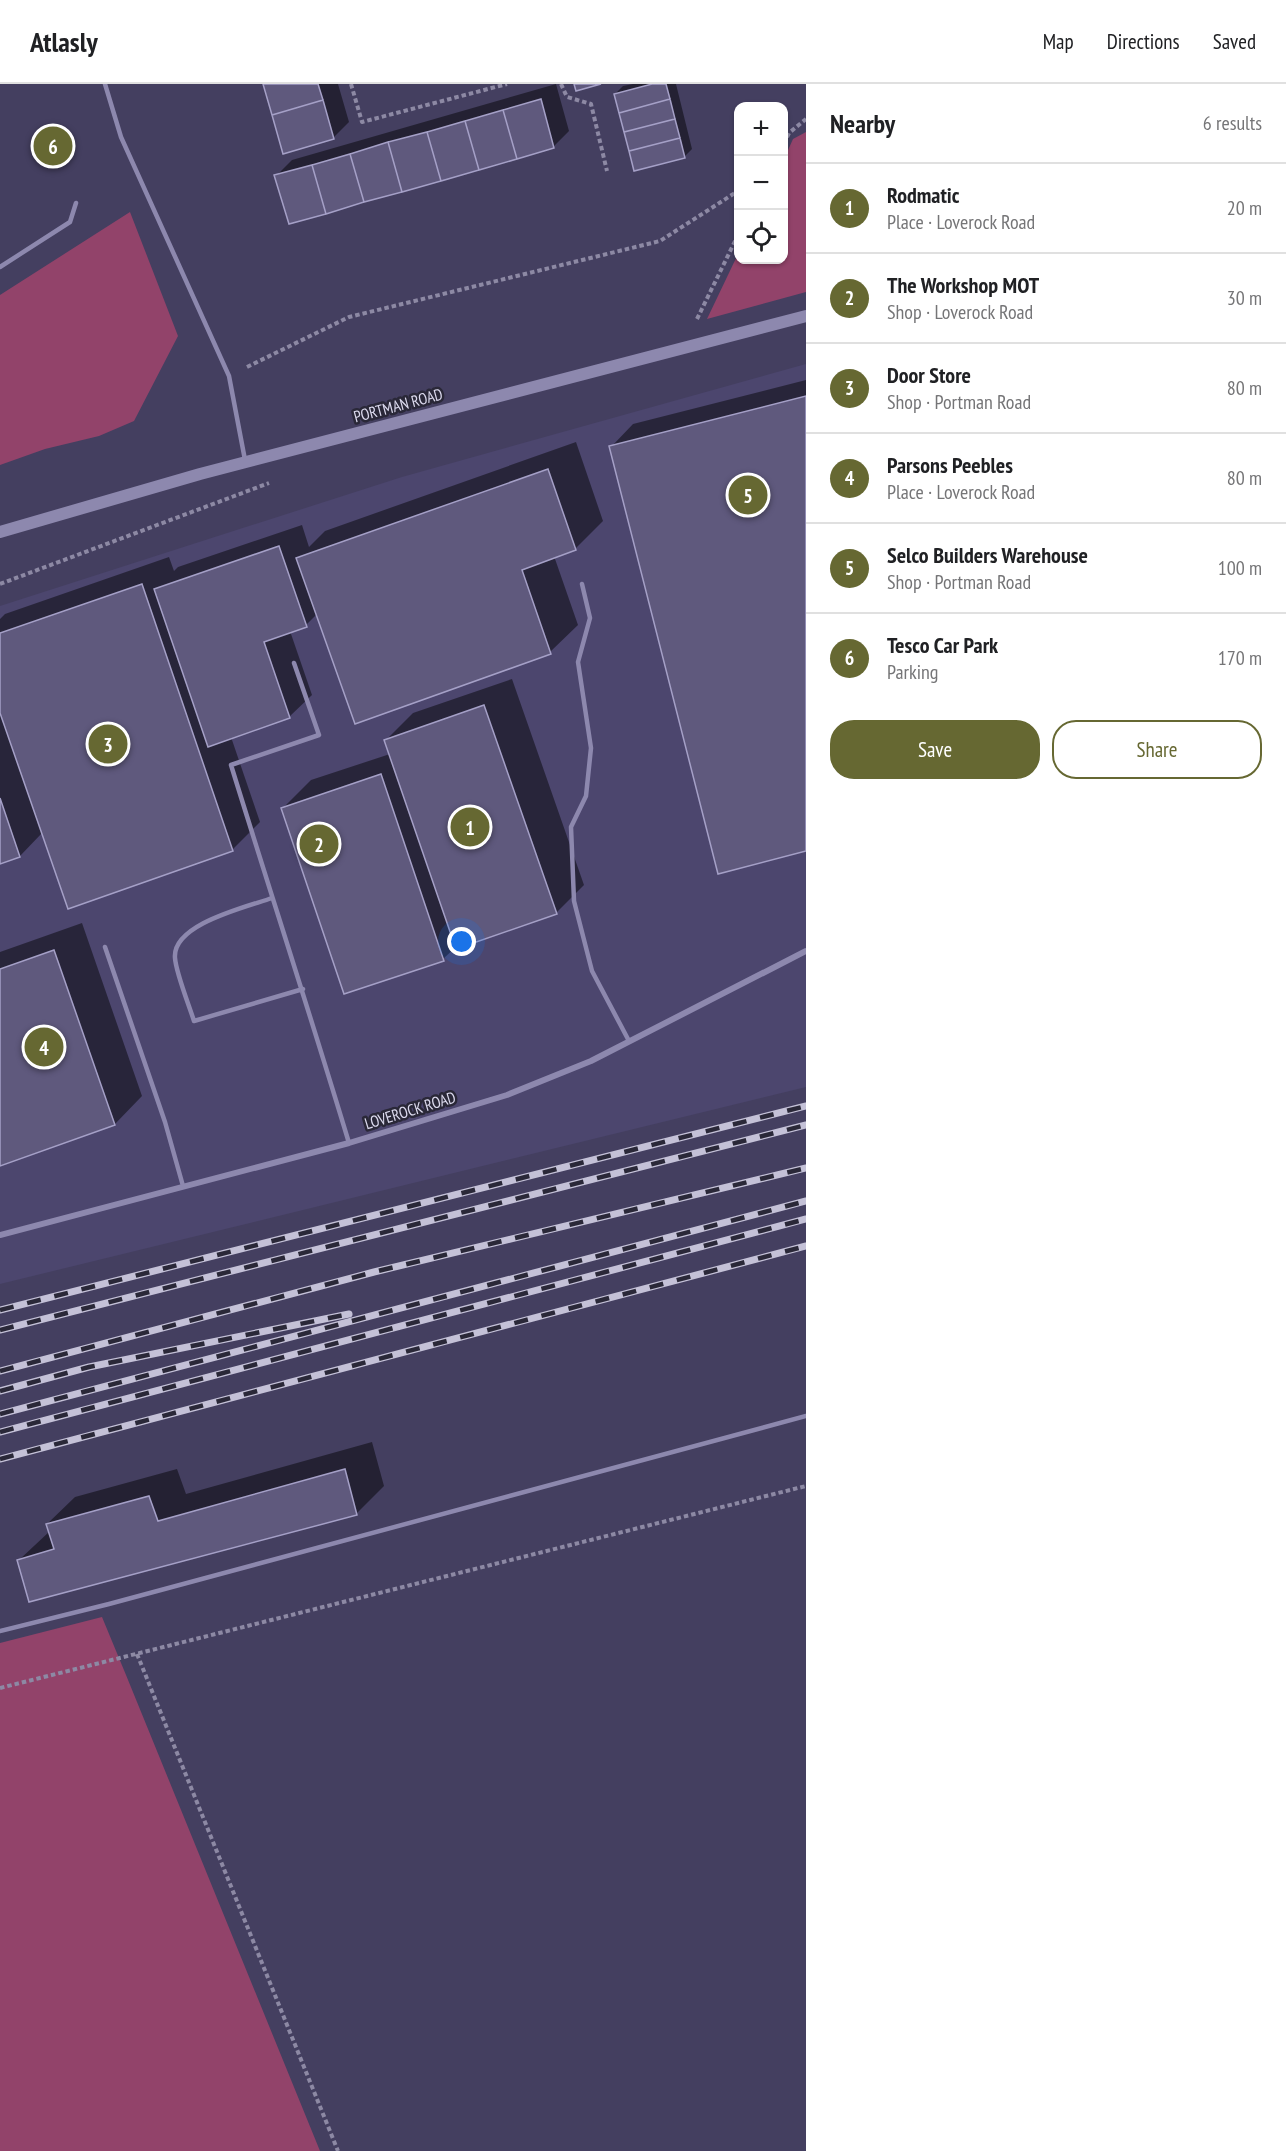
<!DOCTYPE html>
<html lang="en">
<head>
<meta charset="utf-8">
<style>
  :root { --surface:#fff; --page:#f6f6f6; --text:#202124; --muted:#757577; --line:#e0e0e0; --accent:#666832 }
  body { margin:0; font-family:"PT Sans Narrow",sans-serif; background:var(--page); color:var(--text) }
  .controls { position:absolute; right:18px; top:18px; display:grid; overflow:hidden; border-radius:12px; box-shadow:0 2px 4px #0004 }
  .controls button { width:54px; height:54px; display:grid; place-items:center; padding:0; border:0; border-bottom:2px solid var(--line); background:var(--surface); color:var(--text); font:30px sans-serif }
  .you { position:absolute; left:462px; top:858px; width:21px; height:21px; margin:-15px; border:4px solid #fff; border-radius:50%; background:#1a73e8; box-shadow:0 0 0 9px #1a73e833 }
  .badge { display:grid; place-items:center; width:39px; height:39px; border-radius:50%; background:var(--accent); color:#fff; font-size:20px; font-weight:700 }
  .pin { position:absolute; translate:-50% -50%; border:3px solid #fff; box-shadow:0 2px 6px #0006 }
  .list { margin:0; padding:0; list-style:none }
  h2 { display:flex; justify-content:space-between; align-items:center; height:78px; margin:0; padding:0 24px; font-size:26px }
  h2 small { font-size:20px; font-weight:400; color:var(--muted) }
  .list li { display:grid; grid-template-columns:39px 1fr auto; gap:18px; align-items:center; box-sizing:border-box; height:90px; padding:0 24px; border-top:2px solid var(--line) }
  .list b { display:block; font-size:22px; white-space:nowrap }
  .list p { margin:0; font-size:20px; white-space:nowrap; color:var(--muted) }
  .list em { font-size:20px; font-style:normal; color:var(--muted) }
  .actions { display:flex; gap:12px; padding:18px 24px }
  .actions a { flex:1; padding:14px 0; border:2px solid var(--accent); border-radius:24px; text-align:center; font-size:21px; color:var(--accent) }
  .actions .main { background:var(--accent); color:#fff }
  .icon { flex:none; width:33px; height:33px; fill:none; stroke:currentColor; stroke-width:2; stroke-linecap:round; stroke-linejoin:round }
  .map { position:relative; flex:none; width:806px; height:2067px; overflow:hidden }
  header { display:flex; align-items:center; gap:36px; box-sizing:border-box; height:84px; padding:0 30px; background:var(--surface); border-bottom:2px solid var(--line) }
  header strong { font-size:28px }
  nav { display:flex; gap:33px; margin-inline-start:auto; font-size:21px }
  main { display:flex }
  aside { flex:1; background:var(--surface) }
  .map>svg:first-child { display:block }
</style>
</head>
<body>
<header>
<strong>Atlasly</strong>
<nav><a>Map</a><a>Directions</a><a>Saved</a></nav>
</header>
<main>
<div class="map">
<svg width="806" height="2067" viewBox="0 0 806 2067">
  <rect width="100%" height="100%" fill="#443f60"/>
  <path fill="#4c466e" d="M806,280v723l-806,197v-678l402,-129z"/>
  <path fill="#92436a" d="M806,48v160l-99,27 31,-65v6h46v-101l9,-20z
    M130,128l48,124 -44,85 -35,15 -54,13 -45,16v-170z
    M102,1533l24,58 194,476h-320v-508z"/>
  <path fill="#0007" d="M264,0h74l11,38 -16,16z
    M556,0l13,47 -15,15 -264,76 -14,-46 16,-16z
    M633,0h43l16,65 -7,7 -50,13 -20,-75 8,-8z
    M806,296v470l-195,-403 22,-23z
    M576,358l27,79 -28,28 -21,7 24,69 -28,27 -233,-38 -11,11 -16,6 22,64 -23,22 -58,20 29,85 -28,28 -189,-18 -23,24 -20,7v-244l5,-5 164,-57 5,14 4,-4 124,-42 7,22 16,-16z
    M512,595l72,206 -28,28 -99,33 -14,13 -160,-151 28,-28 79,-26 -4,-14 27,-27z
    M82,839l60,173 -27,28 -115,40v-212z
    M372,1358l12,44 -28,28 -337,46 31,-29 -3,-7 28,-27 102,-28 9,25z"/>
  <path fill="#5f597d" stroke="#a5a0c7" stroke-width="1.5" d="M263,0h55l5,16 -51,15z
    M574,0h27l-25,7z
    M652,0h14l4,15 -51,14 -5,-19z
    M541,15l13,49 -37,11 -14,-49z
    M670,15l5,20 -51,13 -5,-19z
    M323,16l11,39 -51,15 -11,-39z
    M503,26l14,49 -38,11 -14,-49z
    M675,35l5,19 -51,13 -5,-19z
    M465,37l14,49 -38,11 -14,-49z
    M427,48l14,49 -39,11 -14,-50z
    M680,54l5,20 -51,13 -5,-20z
    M388,58l14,50 -38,10 -14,-48z
    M350,70l14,48 -38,12 -14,-49z
    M312,81l14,49 -37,10 -15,-49z
    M806,312v455l-88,23 -109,-428z
    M548,385l28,81 -54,20 29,84 -196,70 -59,-166z
    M279,462l28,81 -43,15 26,76 -82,29 -54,-158z
    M142,500l91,267 -165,58 -68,-196v-80z
    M484,621l73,209 -101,35 -72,-209z
    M381,690l63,187 -100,33 -63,-186z
    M0,714l20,59 -20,7z
    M54,866l61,175 -115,41v-197z
    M345,1385l12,46 -328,87 -12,-42 37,-11 -8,-25 103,-28 9,25z"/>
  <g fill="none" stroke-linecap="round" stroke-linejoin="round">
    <path stroke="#8d89a4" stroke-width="4" stroke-dasharray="4.5 3" stroke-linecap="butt" d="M351,0l11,38 145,-38
      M561,0l6,13 24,7 16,67
      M784,60l5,-11 17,-14
      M697,235l41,-84
      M247,283l102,-50 311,-76 78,-50
      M0,500l269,-101
      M137,1570l201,497
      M0,1604l806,-202"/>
    <path stroke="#8d88ae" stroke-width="4.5" d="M105,0l16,53 108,239 16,84
      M0,183l70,-45 6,-19
      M582,500l8,34 -12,44 13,86 -5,48 -15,31 3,74 18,70 37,70
      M294,579l25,72 -88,30c39,126 80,252 118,378
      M272,814c-25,9 -100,26 -97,60 1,15 14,47 19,63l109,-32
      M105,863l60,175 18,64
      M0,1547l109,-27 697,-188"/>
    <path stroke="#8d88ae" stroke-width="6" d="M0,1151l349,-92 158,-48 84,-34 215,-110"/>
    <path stroke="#8d88ae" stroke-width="12" d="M0,448l200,-58 606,-158"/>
    <defs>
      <path id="rail" d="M0,1226l806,-204
        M0,1246l806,-205
        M0,1287l374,-99 432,-104
        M0,1307l89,-24 260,-53
        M0,1330l806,-213
        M0,1348l806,-213
        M0,1375l806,-213"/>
    </defs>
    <use href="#rail" stroke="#c4c1d7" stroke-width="7"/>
    <use href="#rail" stroke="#2a2838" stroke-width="4.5" stroke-dasharray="14" stroke-linecap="butt"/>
  </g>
  <g text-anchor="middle" stroke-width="5" stroke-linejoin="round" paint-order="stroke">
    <g font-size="16" fill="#dcdaee" stroke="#2a2838">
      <text transform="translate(398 321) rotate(-15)" y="6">PORTMAN ROAD</text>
      <text transform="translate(410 1026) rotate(-17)" y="6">LOVEROCK ROAD</text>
    </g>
  </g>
</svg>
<div class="controls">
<button>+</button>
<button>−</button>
<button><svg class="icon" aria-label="locate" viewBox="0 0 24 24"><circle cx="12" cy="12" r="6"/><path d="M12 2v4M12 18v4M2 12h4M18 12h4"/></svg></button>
</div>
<div class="you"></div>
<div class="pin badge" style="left:470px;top:743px">1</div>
<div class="pin badge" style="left:319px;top:760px">2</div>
<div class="pin badge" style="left:108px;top:660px">3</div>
<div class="pin badge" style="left:44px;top:963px">4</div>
<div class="pin badge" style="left:748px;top:411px">5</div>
<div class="pin badge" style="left:53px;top:62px">6</div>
</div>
<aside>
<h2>Nearby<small>6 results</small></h2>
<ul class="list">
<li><span class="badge">1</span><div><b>Rodmatic</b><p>Place · Loverock Road</p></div><em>20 m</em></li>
<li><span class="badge">2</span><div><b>The Workshop MOT</b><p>Shop · Loverock Road</p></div><em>30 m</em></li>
<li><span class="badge">3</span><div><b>Door Store</b><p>Shop · Portman Road</p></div><em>80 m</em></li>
<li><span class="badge">4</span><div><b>Parsons Peebles</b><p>Place · Loverock Road</p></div><em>80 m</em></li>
<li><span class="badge">5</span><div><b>Selco Builders Warehouse</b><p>Shop · Portman Road</p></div><em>100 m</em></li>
<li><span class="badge">6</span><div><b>Tesco Car Park</b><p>Parking</p></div><em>170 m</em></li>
</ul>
<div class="actions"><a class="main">Save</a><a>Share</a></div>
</aside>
</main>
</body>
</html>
